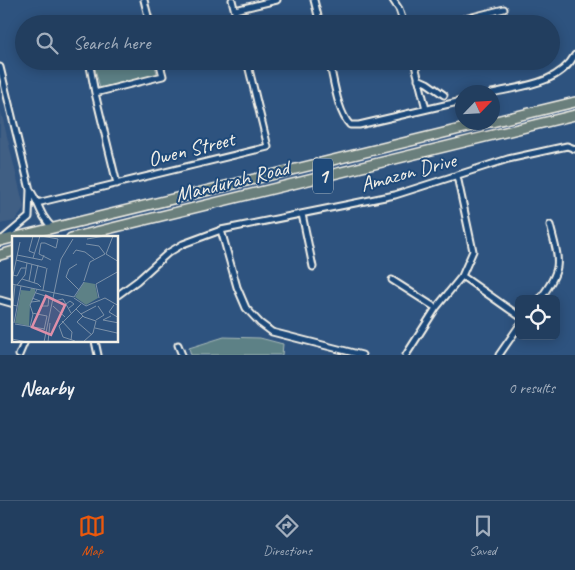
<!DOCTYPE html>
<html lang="en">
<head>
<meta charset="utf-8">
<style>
  :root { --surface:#223e5f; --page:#2e4968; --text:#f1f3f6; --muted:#a2aebd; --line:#3f5774; --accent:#ea580c }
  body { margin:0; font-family:Caveat,sans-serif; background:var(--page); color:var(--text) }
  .controls { position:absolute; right:15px; bottom:15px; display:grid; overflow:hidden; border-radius:8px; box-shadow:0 2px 12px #0003 }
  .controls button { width:45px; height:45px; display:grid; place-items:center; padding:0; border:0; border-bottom:1px solid var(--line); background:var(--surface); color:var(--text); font:25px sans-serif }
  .compass { position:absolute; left:455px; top:85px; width:45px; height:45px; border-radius:50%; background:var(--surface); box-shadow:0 2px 12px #0003; rotate:65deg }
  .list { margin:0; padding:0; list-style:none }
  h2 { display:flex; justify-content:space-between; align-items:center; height:65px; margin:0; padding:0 20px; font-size:21px }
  h2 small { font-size:16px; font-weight:400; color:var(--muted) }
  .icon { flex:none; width:28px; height:28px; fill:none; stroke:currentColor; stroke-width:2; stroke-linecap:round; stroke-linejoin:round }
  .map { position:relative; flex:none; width:575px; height:355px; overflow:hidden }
  .search { position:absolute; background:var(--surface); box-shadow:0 2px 12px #0003; left:15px; right:15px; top:15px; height:55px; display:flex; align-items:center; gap:12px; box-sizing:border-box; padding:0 18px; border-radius:28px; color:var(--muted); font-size:19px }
  .sheet { height:145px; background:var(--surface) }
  nav { display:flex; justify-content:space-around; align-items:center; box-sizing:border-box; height:70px; border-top:1px solid var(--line); background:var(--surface); font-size:14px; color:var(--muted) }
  nav a { display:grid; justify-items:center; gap:2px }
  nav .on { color:var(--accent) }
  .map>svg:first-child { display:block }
</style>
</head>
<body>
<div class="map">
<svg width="575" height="355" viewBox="0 0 575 355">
  <rect width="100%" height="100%" fill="#2e537f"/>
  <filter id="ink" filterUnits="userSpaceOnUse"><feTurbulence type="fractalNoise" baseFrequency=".02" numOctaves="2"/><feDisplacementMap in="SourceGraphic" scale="10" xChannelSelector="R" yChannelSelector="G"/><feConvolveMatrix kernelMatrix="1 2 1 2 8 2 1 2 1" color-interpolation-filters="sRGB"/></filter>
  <g filter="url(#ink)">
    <path fill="#405e84" d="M0,107l24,100 -3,6 -6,8 -15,3z"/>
    <path fill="#5d8186" stroke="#a8b9b7" d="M93,61h61l3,13 -57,14z
      M224,337l36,1 23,6 -1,11h-91l-2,-7z"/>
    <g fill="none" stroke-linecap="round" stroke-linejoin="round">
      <defs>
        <path id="street" d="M144,0l6,24
          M232,0l6,24
          M314,0l6,24
          M393,0l6,9 5,15
          M235,10l42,-10
          M136,24l13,-3
          M444,24l60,-15
          M89,61l6,32
          M329,61c5,19 8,50 21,64h9l103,-24
          M414,61l12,48
          M0,67l30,123 -1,27 -25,21
          M418,79l9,4 17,12
          M492,93c30,-7 67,-9 83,-38
          M117,184l-22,-91 68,-17 -4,-15
          M30,190c10,14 9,25 23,38
          M37,203l231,-56 -21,-86
          M302,214l11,53
          M221,230l16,57 9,21 14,15 12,9 90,23
          M462,276l57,40
          M392,280l44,28
          M118,295l19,-14 31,-28 15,-9 38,-14 174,-35 113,-36 59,-13 8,3
          M540,299c24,-32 19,-38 10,-74
          M0,300l14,4
          M95,341l3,14
          M178,345l4,10
          M19,355l6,-14
          M406,355l30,-47 26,-32 11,-25 -16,-75
          M499,355l20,-29"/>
        <path id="highway" d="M492,122l83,-20
          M71,238l504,-123
          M0,241l489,-119
          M0,255l14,-4"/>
      </defs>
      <use href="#street" stroke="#f4f1e8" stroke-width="9"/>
      <use href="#highway" stroke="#f4f1e8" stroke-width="12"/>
      <use href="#street" stroke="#1f4a7a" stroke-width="5"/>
      <use href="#highway" stroke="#6b7f7c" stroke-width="9"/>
    </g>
  </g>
  <g text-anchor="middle" stroke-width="4" stroke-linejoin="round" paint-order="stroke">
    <rect fill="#1f4a7a" stroke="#b4bfc7" stroke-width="1" x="313" y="158.5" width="20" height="35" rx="4"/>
    <g font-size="20" font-weight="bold" fill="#f4f1e8">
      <text x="323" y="183">1</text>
    </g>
    <g font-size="21" fill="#f4f1e8" stroke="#1f4a7a">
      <text transform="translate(191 149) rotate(-14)" y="7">Owen Street</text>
      <text transform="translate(408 172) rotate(-15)" y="7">Amazon Drive</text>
      <text transform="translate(232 181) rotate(-14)" y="7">Mandurah Road</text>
    </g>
  </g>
  <g transform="translate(12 236)">
    <rect width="106" height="106" fill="#2e537f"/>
    <path d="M72,46l11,2 3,14 -12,7 -11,-8zM19,52l4,1v4l-5,12 -1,21 -14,-3 6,-33 9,1z" fill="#5d8186"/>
    <path fill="none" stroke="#7d92a9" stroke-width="1" d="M21,0l-4,15 5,2M29,0l17,3 -2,9 -11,-5M75,3l18,-3M33,7h-4l-2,11 12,6M74,8l13,2 6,8M61,18l3,-4 9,2 9,7M94,18l7,-18M94,18l13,8M5,19l25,5 2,-5M21,22l7,-22M4,24l30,8M65,28l-8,5 -3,8 13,13M1,39l4,1 4,-8h5M10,43l16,5 3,3M0,44l8,-38M17,45l3,-17M72,45l6,-19 15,-8M22,47l4,-18M0,48l62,13M3,49l-2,20 4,1M5,49l8,-10 2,-12M31,54l4,-22M24,57l13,4 -1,9M62,61l10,-15M62,62l12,8 19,-8 14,8M87,62l-3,-14 23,-13M42,65l9,-2 8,14M19,66l9,-1 -8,-3M54,68l4,-3 4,3 -5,4M102,69l-5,7 10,6M41,70l12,11M64,73l8,8 12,4 -3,12 -10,9M20,77l15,3 -3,14M26,78l3,-8h7M69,78l15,-8M71,80l-6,6 15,13M99,80l-8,4 16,3M84,84l8,-5 -6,-9M50,85l10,11 -1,8M2,87l7,-37M3,88l30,5M18,91l3,-13 -3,-9 7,-16M83,92l22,5M0,103l15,3M63,105l-12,-4 -4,-11 22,-22M32,106l17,-83 12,-20M36,106l2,-19"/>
    <path fill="#de8fa9" fill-opacity="0.15" stroke="#de8fa9" stroke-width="2.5" d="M34,60l19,9 -14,30 -19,-8z"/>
    <rect width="106" height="106" fill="none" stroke="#f4f1e8" stroke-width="2.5"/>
  </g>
</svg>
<div class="controls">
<button><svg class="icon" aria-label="locate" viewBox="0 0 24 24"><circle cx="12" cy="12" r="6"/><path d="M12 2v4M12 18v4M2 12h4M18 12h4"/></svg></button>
</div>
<svg class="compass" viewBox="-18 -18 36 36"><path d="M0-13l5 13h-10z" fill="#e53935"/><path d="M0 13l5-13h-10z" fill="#a2aebd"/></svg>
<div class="search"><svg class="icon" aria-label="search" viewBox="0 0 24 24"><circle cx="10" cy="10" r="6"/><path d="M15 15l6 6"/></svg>Search here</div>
</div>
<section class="sheet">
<h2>Nearby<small>0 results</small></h2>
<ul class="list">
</ul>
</section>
<nav>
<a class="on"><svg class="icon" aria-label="map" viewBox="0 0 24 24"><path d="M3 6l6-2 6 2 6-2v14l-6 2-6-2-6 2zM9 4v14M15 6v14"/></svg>Map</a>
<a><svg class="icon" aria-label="directions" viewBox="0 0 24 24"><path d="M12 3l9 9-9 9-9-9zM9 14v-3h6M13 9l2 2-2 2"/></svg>Directions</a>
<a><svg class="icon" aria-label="saved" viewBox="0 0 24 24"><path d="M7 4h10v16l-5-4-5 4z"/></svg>Saved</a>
</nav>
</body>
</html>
